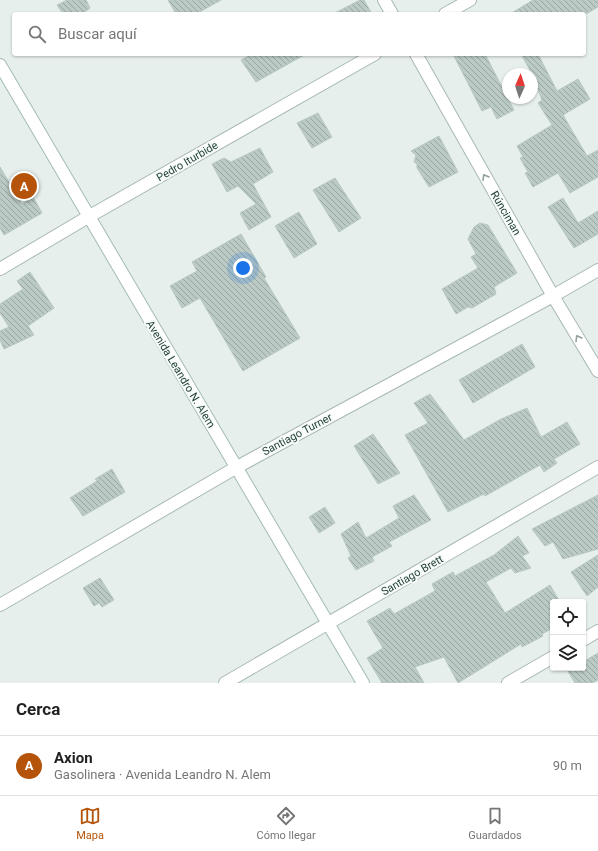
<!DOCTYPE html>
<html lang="es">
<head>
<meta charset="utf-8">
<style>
  :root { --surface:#fff; --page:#f2f2f2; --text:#222; --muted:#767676; --line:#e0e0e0; --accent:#b45309 }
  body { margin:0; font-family:Roboto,sans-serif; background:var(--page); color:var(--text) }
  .controls { position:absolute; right:12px; bottom:12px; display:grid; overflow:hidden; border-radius:4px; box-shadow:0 1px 3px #0004 }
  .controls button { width:36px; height:36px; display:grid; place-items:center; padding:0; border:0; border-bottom:1px solid var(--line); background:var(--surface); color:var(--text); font:20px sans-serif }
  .compass { position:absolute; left:502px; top:68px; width:36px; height:36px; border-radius:50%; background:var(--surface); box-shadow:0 1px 3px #0004; rotate:3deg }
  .you { position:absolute; left:243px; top:268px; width:14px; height:14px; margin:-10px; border:3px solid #fff; border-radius:50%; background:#1a73e8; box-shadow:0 0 0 6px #1a73e833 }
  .badge { display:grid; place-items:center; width:26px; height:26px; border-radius:50%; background:var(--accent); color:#fff; font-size:13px; font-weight:700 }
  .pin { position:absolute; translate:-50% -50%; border:2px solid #fff; box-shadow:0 1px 4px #0006 }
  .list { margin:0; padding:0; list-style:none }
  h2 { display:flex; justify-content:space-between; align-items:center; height:52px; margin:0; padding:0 16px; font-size:17px }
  h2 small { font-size:13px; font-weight:400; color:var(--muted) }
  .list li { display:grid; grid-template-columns:26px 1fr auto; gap:12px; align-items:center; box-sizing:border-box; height:60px; padding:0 16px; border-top:1px solid var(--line) }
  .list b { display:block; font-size:15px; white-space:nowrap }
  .list p { margin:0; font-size:13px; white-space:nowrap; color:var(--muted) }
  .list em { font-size:13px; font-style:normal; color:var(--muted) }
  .icon { flex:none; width:22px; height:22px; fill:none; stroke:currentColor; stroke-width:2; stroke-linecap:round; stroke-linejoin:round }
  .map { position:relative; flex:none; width:598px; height:683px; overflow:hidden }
  .search { position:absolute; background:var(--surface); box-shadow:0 1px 3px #0004; left:12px; right:12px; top:12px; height:44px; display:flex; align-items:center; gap:10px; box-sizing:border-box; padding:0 14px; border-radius:4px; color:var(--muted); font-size:15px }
  .sheet { height:112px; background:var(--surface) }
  nav { display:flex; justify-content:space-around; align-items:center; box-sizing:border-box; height:56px; border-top:1px solid var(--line); background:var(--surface); font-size:11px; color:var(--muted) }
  nav a { display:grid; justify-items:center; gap:2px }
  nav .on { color:var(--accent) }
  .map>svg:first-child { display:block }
</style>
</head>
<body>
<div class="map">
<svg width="598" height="683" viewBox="0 0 598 683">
  <defs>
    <pattern id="building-back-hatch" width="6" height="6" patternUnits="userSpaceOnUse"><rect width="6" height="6" fill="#bbcac4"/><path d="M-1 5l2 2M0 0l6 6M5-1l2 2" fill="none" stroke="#98a6a0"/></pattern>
  </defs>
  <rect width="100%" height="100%" fill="#e6efeb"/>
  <path fill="url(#building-back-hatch)" stroke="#b8c9c2" d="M67,0h19l4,8 -8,6h-19l-6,-9z
    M168,0h53l-25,14h-20z
    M360,0h4l8,14h-39z
    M533,0h65v7l-12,7h-76z
    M252,54h54l-50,28 -15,-22z
    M453,54h32l29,56 -17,9 -6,-12 -9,4z
    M521,54h17l19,37 21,-12 12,20 -27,16 24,41 11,-6v27l-28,16 -12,-20 -25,14 -8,-14 3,-1 -8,-14 3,-1 -6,-11 35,-21 -14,-22 4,-3 -10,-26z
    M318,113l14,24 -20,11 -15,-25z
    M439,136l19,36 -29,15 -12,-19v-4l-3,-2 2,-7 -5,-4z
    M260,148l13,24 -20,12 18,33 -22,13 -9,-17 16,-9 -18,-18 -11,6 -15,-28 12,-6 7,4z
    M0,167l22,37 11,-7 9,16 -38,22 -4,-7z
    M335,178l26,40 -22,14 -26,-42z
    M563,198l15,25 20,-12v23l-24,14 -26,-41z
    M299,212l18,32 -23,14 -19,-32z
    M480,223l8,2 29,48 -23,14 2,7 -24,14 -4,-1 -12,7 -14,-25 36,-21 -7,-11 5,-3 -8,-15 6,-12z
    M241,234l25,43 -2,1 36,60 -57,33 -43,-73 -18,10 -12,-22 27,-15 -5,-9z
    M30,272l24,36 -26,18 6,9 -30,14 -4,-9v-9l9,-4 -9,-14v-9l23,-15 -6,-8z
    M522,344l13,23 -62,36 -14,-23z
    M430,394l34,46 37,-21 26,-11 14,29 26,-15 13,22 -26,15 3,4 -13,9 -4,-7 -55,31 -1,-2 -36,18 -43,-77 23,-12 -14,-20z
    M373,434l27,39 -22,11 -24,-38z
    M112,469l13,23 -42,24 -13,-18 27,-17 -2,-2z
    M414,495l17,25 -42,22 3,4 -20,11 2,4 -18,9 -8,-12 3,-2 -10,-22 17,-12 8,16 33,-20 -6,-12z
    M598,495v54l-35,10 -10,-17 -8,4 -13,-17z
    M325,507l10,16 -16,10 -10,-16z
    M518,536l11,17 -7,3 9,12 -16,5 -4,-5 -25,14 19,31 45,-28 10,17h-7v26l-11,6 1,2 -21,11 -1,-3 -63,39 -14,-26 -29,10 9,16h-42l-15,-25 16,-10 -16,-27 23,-13 4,6 41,-23 -3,-7 21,-12 2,4 39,-21z
    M598,555v32l-11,9 -16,-24z
    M100,578l14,22 -12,7 -3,-4 -5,3 -11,-18z
    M598,653v27l-6,3h-17l-9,-15h17v-6z"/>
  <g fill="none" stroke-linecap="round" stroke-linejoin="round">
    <defs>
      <path id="street" d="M384,0l8,14
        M445,14l25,-14
        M416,54l137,242 45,75
        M0,269l88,-52 287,-163
        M0,605l237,-138 316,-171 45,-26
        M583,640l15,-9
        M225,683l373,-216
        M508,683l45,-26"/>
      <path id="secondary" d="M0,65l363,618"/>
    </defs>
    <use href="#street" stroke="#a8b8b2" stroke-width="14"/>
    <use href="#secondary" stroke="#a4bbb3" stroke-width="14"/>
    <use href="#street" stroke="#fff" stroke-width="12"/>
    <use href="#secondary" stroke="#fff" stroke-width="12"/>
  </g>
  <defs><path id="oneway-chevron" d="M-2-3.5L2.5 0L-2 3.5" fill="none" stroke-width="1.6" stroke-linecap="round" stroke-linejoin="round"/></defs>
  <g stroke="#92a09c">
    <use href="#oneway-chevron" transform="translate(485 177) rotate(-120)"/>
    <use href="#oneway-chevron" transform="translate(578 338) rotate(-121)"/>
  </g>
  <g text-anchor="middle" stroke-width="4" stroke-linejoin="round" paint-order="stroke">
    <g font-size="11" fill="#24423a" stroke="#f7fbf9">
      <text transform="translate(187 161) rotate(-30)" y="4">Pedro Iturbide</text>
      <text transform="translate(506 213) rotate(60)" y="4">Rúnciman</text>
      <text transform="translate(181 374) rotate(59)" y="4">Avenida Leandro N. Alem</text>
      <text transform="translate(297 434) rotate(-28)" y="4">Santiago Turner</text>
      <text transform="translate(412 575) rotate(-30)" y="4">Santiago Brett</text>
    </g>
  </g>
</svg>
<div class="controls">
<button><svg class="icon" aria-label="locate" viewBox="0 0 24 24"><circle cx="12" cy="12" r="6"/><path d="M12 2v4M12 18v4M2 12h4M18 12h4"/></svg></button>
<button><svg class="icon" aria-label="layers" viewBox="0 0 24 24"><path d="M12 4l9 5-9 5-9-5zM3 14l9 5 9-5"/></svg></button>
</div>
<svg class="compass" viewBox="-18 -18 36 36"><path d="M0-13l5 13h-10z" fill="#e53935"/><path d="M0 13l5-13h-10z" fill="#767676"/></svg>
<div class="you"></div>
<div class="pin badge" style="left:24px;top:186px">A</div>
<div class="search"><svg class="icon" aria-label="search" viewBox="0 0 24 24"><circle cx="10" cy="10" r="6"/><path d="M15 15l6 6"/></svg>Buscar aquí</div>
</div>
<section class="sheet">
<h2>Cerca<small></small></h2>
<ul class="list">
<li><span class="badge">A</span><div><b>Axion</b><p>Gasolinera · Avenida Leandro N. Alem</p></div><em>90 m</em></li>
</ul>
</section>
<nav>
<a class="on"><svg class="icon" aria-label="map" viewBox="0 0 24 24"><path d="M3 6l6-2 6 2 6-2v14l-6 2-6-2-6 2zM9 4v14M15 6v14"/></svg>Mapa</a>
<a><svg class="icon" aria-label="directions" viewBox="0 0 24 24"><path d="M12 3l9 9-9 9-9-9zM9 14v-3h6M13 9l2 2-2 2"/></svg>Cómo llegar</a>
<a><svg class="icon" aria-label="saved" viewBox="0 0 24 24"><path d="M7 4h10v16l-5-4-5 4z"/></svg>Guardados</a>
</nav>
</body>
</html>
